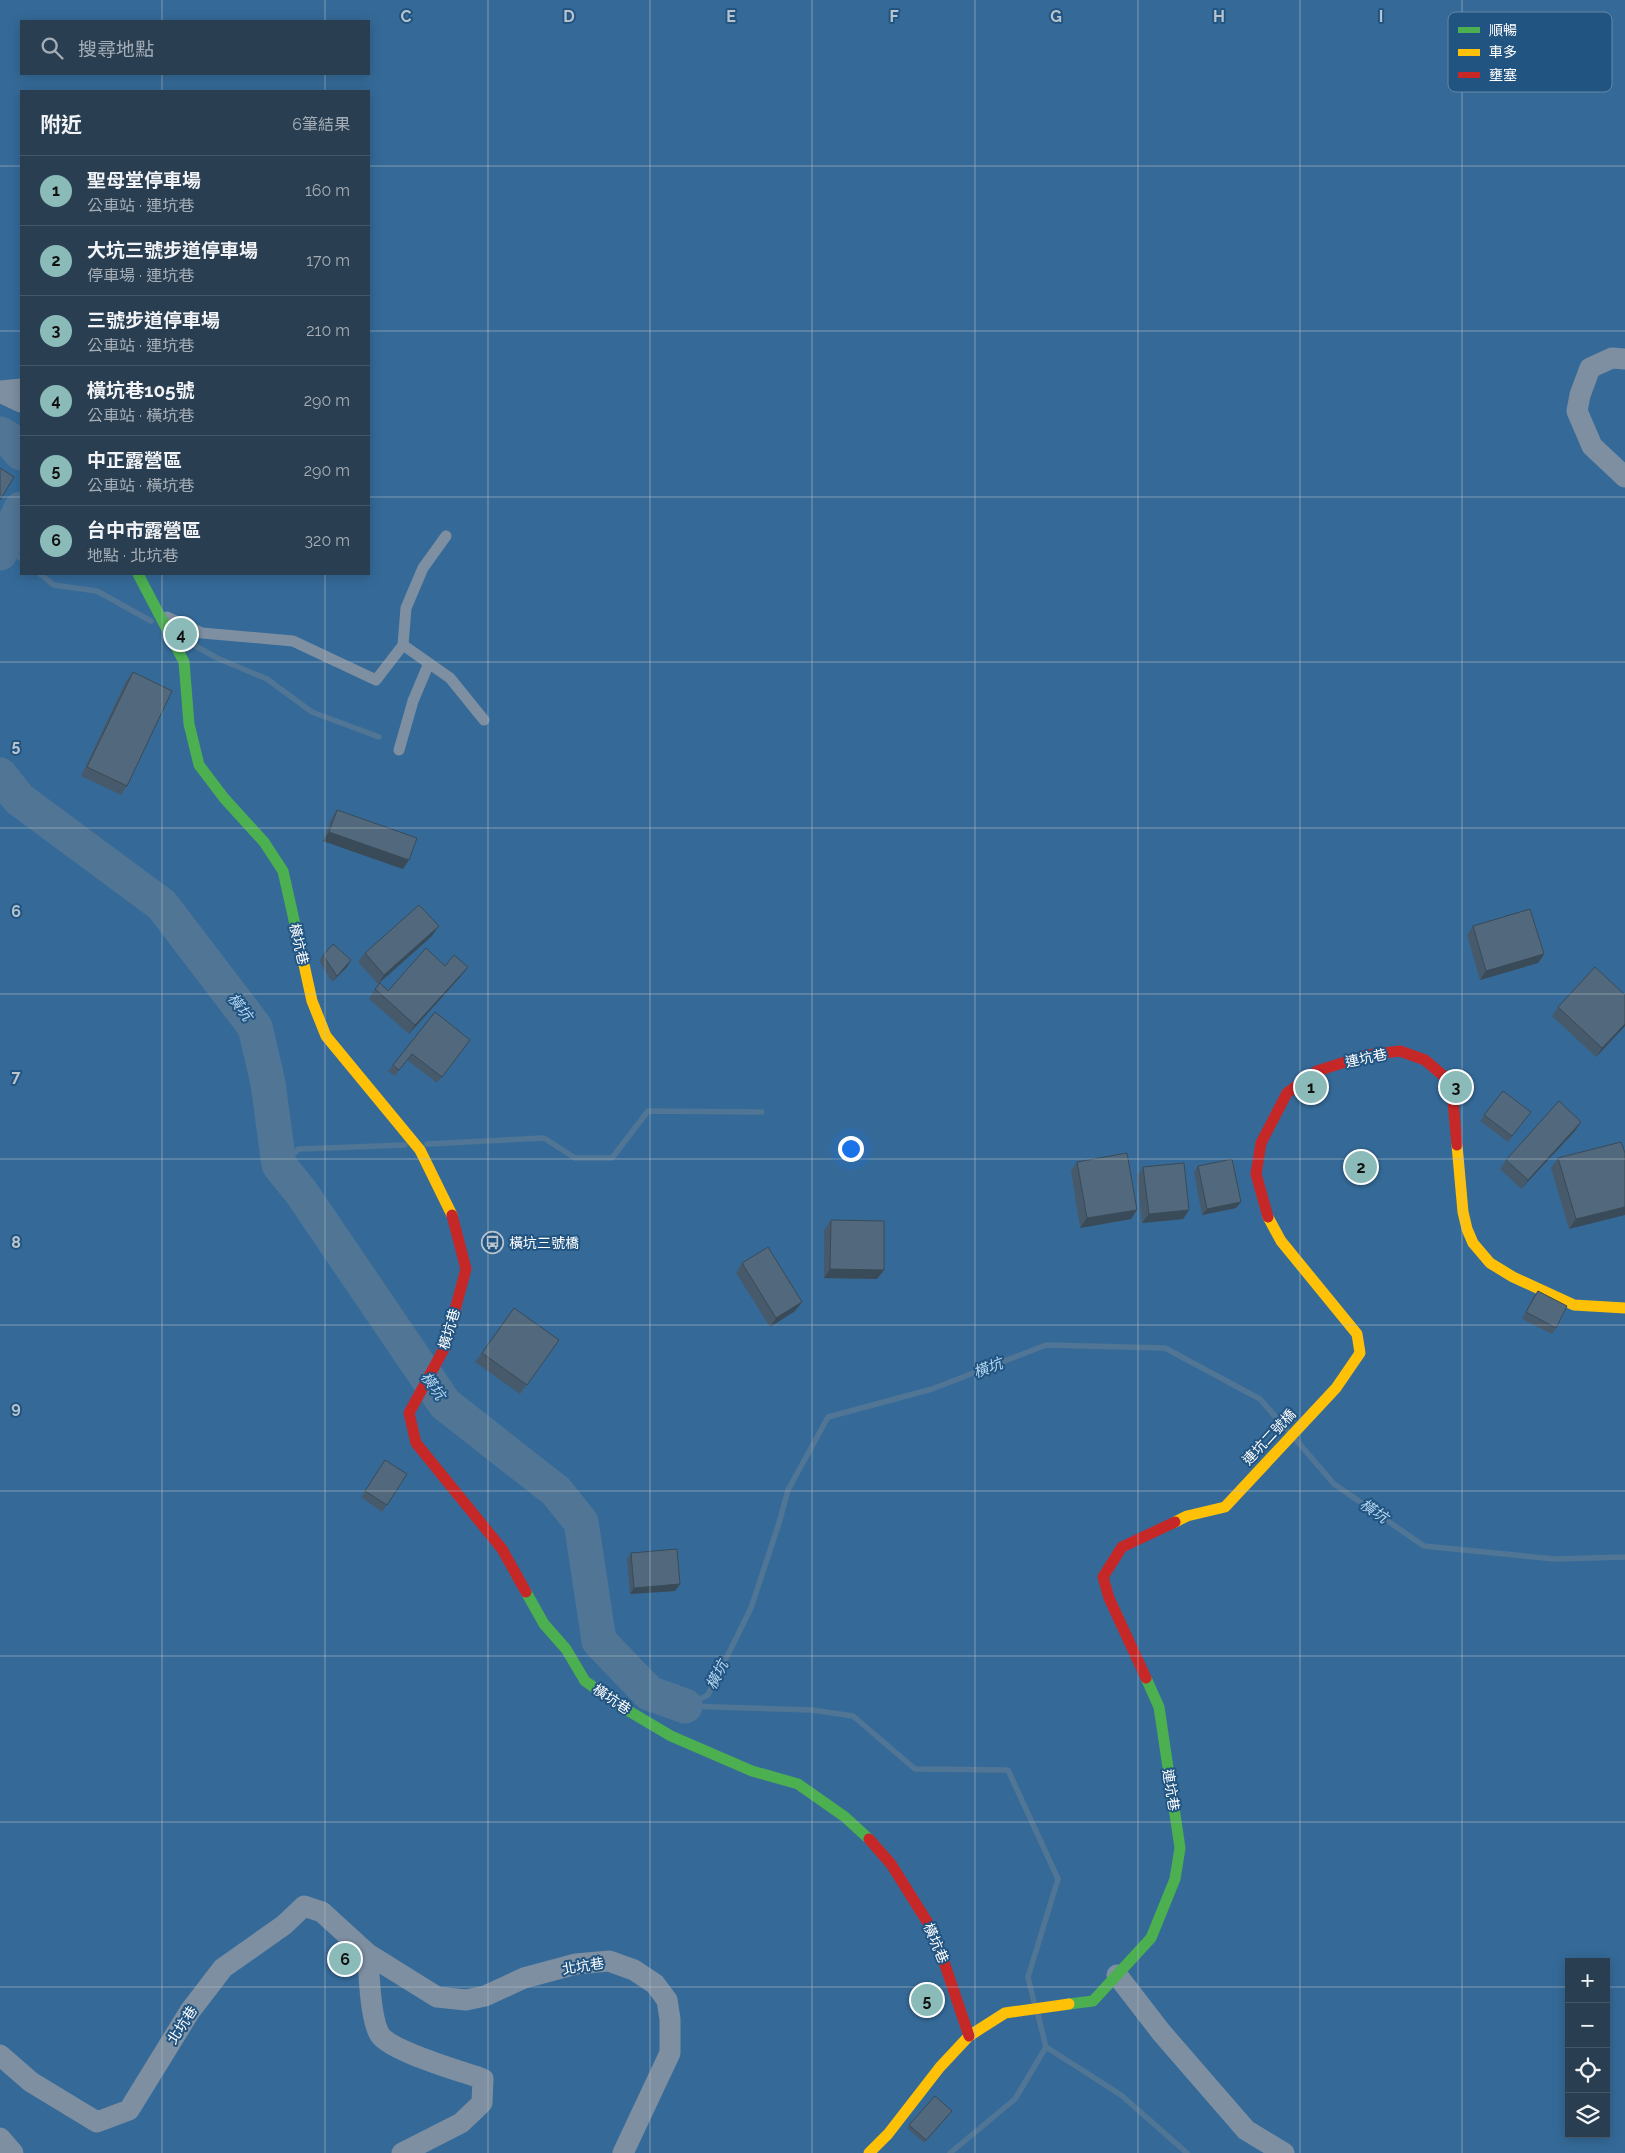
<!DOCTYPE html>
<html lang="zh-TW">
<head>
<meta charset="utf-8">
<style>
  :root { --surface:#293e50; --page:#314557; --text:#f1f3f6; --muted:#a5aeb7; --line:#455767; --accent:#8bbbb9 }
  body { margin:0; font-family:Raleway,"Noto Sans TC",sans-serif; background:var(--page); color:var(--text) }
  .controls { position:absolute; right:15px; bottom:15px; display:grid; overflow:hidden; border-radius:0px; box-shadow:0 2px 12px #0003 }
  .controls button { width:45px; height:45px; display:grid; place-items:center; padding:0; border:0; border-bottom:1px solid var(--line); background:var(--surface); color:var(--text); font:25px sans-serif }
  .you { position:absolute; left:850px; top:1148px; width:18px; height:18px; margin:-12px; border:4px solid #fff; border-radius:50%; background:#1a73e8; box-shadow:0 0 0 8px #1a73e833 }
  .badge { display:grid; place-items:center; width:32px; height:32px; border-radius:50%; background:var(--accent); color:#111; font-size:16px; font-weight:700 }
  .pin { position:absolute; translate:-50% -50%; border:2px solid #fff; box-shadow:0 1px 5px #0006 }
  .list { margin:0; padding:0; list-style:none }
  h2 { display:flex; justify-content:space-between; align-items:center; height:65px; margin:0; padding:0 20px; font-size:21px }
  h2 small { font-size:16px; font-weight:400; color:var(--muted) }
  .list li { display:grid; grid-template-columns:32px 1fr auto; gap:15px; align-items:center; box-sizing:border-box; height:70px; padding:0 20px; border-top:1px solid var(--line) }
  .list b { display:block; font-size:19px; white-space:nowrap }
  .list p { margin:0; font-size:16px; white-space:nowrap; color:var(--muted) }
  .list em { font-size:16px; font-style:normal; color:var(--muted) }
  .icon { flex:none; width:28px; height:28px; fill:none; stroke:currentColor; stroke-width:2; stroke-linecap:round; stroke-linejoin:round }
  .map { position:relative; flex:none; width:1625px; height:2153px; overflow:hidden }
  .search { position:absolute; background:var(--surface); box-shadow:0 2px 12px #0003; left:20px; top:20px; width:350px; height:55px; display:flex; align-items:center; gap:12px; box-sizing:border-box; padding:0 18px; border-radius:0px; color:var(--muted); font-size:19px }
  .panel { position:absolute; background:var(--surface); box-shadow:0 2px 12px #0003; left:20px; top:90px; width:350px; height:485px; border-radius:0px }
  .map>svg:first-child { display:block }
</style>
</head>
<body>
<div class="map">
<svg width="1625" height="2153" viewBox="0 0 1625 2153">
  <rect width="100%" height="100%" fill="#37536b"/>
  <path fill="#356a98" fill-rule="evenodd" d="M0,0h1625v2153h-1625zM21,21h348v53h-348zM21,91h348v483h-348zM1569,1962h37v172h-37z"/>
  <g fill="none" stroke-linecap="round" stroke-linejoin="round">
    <path stroke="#517595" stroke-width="5.5" d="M3,544l18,15
      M40,574l14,11 43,6 54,30
      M183,639l34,19 50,21 45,33 67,25
      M427,1144l117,-6 31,20h37l36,-47 114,1
      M279,1165l20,-16 106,-4
      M1297,1441l37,43 90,62 131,13 70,-2
      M685,1706l23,-11 43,-87 28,-85 9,-33 40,-73 104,-28 114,-44 119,3 95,51 27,31
      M687,1706l125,4 41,6 62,53 93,1 50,109 -30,98 6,25
      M1038,2015l8,32 75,48 66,58
      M950,2153l65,-54 31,-52"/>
    <path stroke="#517595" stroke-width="35" d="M0,434l9,5 12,14
      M0,553l21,-44
      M0,775l19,24 143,106 93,122 13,56 11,82 22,27 144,212 111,87 25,31 18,119 50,52 36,13"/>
    <path stroke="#7d8fa1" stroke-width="11" d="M0,386l21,-2
      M167,617l35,16 91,8 83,39 27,-35 3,-37 17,-40 23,-32
      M403,645l47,33 34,42
      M399,750l14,-49 16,-38"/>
    <path stroke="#7d8fa1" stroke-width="21" d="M1625,359l-13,-1 -22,10 -10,27 -3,16 15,35 33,31
      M0,392l21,10
      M368,1954c1,20 2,65 12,81 12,17 81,36 103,44l-1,24 -21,20 -59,30
      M1117,1975l44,57 85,98 38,23
      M0,2055l31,27 66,40 32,-12 61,-99 33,-43 61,-43 20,-19 18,6 46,42 69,43 29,3 19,-4 39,-18 52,-14 33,-3 25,9 21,14 12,16 3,19v34l-47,100
      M0,2138l13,15"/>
    <path stroke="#4caf50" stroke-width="11" d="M138,574l46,88 5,62 10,41 25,33 40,44 19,29 18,80
      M526,1592l18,32 22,25 19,32 42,29 44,26 81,35 46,13 47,33 24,22
      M1069,2004l24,-3 58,-63 24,-59 5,-31 -21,-141 -13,-29"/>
    <path stroke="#ffc107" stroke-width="11" d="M301,951l11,50 14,35 94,114 32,65
      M1457,1145l6,67 4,17 6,14 17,20 23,14 61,28 51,3
      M1175,1522l12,-6 38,-9 111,-119 24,-35 -3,-19 -76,-93 -13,-24
      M869,2153l19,-19 52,-67 29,-31 36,-23 64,-9"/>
    <path stroke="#c62828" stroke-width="11" d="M452,1215l14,54 -21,78 -36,66 7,30 86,106 24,43
      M1268,1217l-12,-43 5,-31 26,-50 30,-22 50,-16 33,-4 25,9 21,18 7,24 4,43
      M1146,1678l-37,-80 -6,-21 19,-30 53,-25
      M869,1839l22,25 37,59 15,36 26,77"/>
  </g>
  <path fill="#475a6c" d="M133,672l-6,114 -6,9 -40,-19 45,-95z
    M337,810l66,59 -80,-28 8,-22z
    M1473,926l71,28 -6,9 -58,17 -13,-45z
    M432,936l-54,48 -20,-22 7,-9z
    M323,955l28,5 -4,7 -15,15 -13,-21z
    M445,966l23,1 -7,9 -52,58 -40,-35 6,-10 13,2z
    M1625,995v31l-29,31 -44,-41 6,-9z
    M435,1012l31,34 -29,37 -30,-23 -12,16 -7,-5z
    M1503,1091l23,27 -18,24 -28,-21z
    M1581,1122l-6,9 -54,58 -21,-20 6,-9z
    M1625,1153l-56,76 -18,-61 7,-10z
    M1077,1162l60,48 -6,9 -51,9 -9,-57z
    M1198,1166l43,36 -5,6 -34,7 -8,-43z
    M1143,1167l46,43 -6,9 -41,4 -5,-46z
    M831,1220l53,50 -7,9 -53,-1v-48z
    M742,1263l60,39 -7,9 -25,16 -34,-54z
    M1538,1291l18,37 -4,6 -30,-15 11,-22z
    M514,1308l45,32 -39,54 -45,-32z
    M385,1460l22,14 -25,38 -21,-15z
    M631,1553l49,31 -5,7 -45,3 -3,-35z
    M950,2114l-26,29 -17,-15 2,-3z"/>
  <path fill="#394a58" d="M329,832l80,28 -6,9 -80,-28z
    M439,926l-7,10 -54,48 6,-9z
    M1544,954l-6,9 -58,17 6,-9z
    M351,960l-4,7 -15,15 5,-6z
    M468,967l-7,9 -52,58 6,-9z
    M1625,1024v2l-29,31 6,-9z
    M1581,1122l-6,9 -54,58 7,-9z
    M1241,1202l-5,6 -34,7 5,-6z
    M1625,1207v8l-56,14 7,-10z
    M1137,1210l-6,9 -51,9 7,-10z
    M1189,1210l-6,9 -41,4 7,-9z
    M830,1269l54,1 -7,9 -53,-1z
    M802,1302l-7,9 -25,16 6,-9z
    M680,1584l-5,7 -45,3 4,-6z"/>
  <path fill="#52697d" stroke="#394a58" d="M0,468l14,9 -14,23z
    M133,672l39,19 -45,95 -40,-19z
    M337,810l80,28 -8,22 -80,-28z
    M419,905l20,21 -55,49 -19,-22z
    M1530,909l14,45 -58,17 -13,-45z
    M333,944l18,16 -14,16 -14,-21z
    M426,948l19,18 9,-11 14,12 -53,58 -40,-36 5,-6 8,8z
    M1595,967l30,28v29l-23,24 -44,-41z
    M435,1012l35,28 -28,37 -30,-23 -13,16 -6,-5z
    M1503,1091l28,21 -19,24 -28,-21z
    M1559,1101l22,21 -53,58 -22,-20z
    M1621,1142l4,11v54l-49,12 -18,-61z
    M1127,1153l10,57 -50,8 -10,-56z
    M1232,1159l9,43 -34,7 -9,-43z
    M1184,1163l5,47 -40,4 -6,-47z
    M831,1220l53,1v49l-54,-1z
    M768,1247l34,55 -26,16 -34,-55z
    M1538,1291l29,15 -11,22 -30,-16z
    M514,1308l45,32 -32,45 -45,-32z
    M385,1460l22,14 -20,31 -22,-14z
    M677,1549l3,35 -46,4 -3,-35z
    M935,2096l17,15 -26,29 -17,-15z"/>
  <path fill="none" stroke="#b9c3cb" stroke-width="1" stroke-opacity="0.55" d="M162,0v21M325,0v21M488,0v2153M650,0v2153M812,0v2153M975,0v2153M1138,0v2153M1300,0v2153M1462,0v2153M162,74v17M325,74v17M0,166h21M369,166h1256M0,331h21M369,331h1256M0,497h21M369,497h1256M162,574v1579M325,574v1579M0,662h1625M0,828h1625M0,994h1625M0,1159h1625M0,1325h1625M0,1491h1625M0,1656h1625M0,1822h1625M0,1987h1569M1606,1987h19"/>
  <defs>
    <symbol id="bus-ring" viewBox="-11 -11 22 22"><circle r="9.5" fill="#215481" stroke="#b9c3cb" stroke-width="1.5"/><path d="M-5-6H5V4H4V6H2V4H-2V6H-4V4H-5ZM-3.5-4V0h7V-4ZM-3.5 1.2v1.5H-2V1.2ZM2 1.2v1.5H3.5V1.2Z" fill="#b9c3cb"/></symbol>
  </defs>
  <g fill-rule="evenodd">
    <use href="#bus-ring" x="480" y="1230" width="25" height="25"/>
  </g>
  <g text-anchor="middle" stroke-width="4" stroke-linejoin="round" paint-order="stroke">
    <g font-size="14" fill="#fff" stroke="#215481">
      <text transform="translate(299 944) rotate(77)" y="5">橫坑巷</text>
      <text transform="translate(1366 1058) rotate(-12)" y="5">連坑巷</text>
      <text transform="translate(449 1329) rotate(-73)" y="5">橫坑巷</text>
      <text transform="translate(1269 1437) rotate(-47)" y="5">連坑二號橋</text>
      <text transform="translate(612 1699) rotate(34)" y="5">橫坑巷</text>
      <text transform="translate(1171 1790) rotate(81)" y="5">連坑巷</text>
      <text transform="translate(936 1943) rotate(67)" y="5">橫坑巷</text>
      <text transform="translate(583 1966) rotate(-9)" y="5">北坑巷</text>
      <text transform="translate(182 2025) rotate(-57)" y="5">北坑巷</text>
    </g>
    <g font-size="14" fill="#fff" stroke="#215481" text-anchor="start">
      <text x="509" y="1248">橫坑三號橋</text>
    </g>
    <g font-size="15" font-style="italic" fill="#b3d4ef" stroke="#215481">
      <text transform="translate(240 1007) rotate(53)" y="5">橫坑</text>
      <text transform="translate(988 1368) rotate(-21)" y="5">橫坑</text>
      <text transform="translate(433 1386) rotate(55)" y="5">橫坑</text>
      <text transform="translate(1374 1511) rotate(35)" y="5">橫坑</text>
      <text transform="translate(717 1675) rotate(-63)" y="5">橫坑</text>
    </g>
  </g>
  <rect x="1448" y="12" width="164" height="80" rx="8" fill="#215481" stroke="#6487a7" stroke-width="1"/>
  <rect x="1458" y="27" width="22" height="6" fill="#4caf50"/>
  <rect x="1458" y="49" width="22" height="7" fill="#ffc107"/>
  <rect x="1458" y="72" width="22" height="6" fill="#c62828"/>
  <g font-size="14" fill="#fff">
    <text x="1489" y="35">順暢</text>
    <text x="1489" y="57">車多</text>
    <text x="1489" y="80">壅塞</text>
  </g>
  <g font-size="16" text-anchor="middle" font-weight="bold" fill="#b9c3cb" stroke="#215481" stroke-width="4" stroke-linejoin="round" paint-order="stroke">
    <text x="406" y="22">C</text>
    <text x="569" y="22">D</text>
    <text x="731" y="22">E</text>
    <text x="894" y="22">F</text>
    <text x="1056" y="22">G</text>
    <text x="1219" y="22">H</text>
    <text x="1381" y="22">I</text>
    <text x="16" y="751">5</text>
    <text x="16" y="917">6</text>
    <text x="16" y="1082">7</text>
    <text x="16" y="1248">8</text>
    <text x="16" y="1413">9</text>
  </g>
</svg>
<div class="controls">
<button>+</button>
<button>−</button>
<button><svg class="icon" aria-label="locate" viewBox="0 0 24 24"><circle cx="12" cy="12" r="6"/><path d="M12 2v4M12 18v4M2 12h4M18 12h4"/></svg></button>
<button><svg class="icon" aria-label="layers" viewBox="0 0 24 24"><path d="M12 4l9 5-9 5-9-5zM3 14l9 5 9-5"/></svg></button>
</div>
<div class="you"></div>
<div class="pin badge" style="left:1311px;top:1087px">1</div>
<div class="pin badge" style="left:1361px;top:1167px">2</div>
<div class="pin badge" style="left:1456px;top:1087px">3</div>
<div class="pin badge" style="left:181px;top:634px">4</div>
<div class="pin badge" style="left:927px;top:2000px">5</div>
<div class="pin badge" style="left:345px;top:1959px">6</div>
<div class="search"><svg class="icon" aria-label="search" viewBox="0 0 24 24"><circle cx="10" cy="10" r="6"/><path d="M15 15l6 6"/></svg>搜尋地點</div>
<section class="panel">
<h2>附近<small>6筆結果</small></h2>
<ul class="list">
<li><span class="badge">1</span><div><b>聖母堂停車場</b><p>公車站 · 連坑巷</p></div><em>160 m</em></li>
<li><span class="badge">2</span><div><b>大坑三號步道停車場</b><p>停車場 · 連坑巷</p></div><em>170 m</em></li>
<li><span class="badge">3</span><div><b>三號步道停車場</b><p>公車站 · 連坑巷</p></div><em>210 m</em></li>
<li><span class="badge">4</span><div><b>橫坑巷105號</b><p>公車站 · 橫坑巷</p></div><em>290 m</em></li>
<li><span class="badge">5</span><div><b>中正露營區</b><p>公車站 · 橫坑巷</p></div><em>290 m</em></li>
<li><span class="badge">6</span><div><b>台中市露營區</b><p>地點 · 北坑巷</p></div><em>320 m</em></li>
</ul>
</section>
</div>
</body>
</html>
